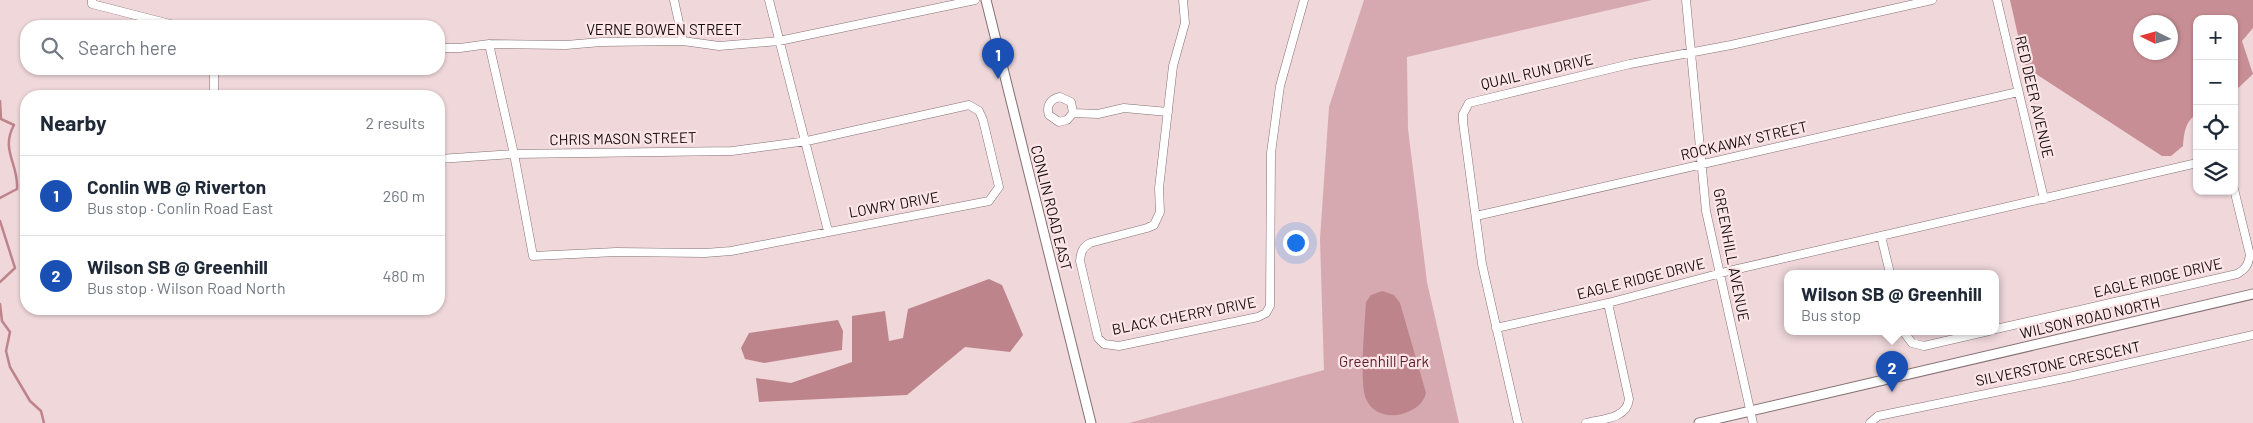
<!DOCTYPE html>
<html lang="en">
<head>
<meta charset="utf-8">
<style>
  :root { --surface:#fff; --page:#f6f6f7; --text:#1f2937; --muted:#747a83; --line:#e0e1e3; --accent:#2563eb }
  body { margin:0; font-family:Barlow,sans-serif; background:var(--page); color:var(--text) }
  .controls { position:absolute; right:15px; top:15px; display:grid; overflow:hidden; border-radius:10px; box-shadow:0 1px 4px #0004 }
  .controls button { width:45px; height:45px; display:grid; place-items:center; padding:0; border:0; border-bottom:1px solid var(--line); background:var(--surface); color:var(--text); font:25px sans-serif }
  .compass { position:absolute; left:2133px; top:15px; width:45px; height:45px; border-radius:50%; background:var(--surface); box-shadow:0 1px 4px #0004; rotate:275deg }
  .you { position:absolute; left:1295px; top:242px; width:18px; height:18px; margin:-12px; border:4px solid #fff; border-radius:50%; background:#1a73e8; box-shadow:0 0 0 8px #1a73e833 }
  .badge { display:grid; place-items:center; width:32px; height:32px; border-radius:50%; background:var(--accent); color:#fff; font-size:16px; font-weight:700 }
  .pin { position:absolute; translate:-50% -41px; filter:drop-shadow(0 1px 2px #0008) }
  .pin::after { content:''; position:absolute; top:26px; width:18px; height:15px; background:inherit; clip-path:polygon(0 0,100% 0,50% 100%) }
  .popup { position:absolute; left:1784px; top:270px; width:215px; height:65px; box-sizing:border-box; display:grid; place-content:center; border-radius:10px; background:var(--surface); filter:drop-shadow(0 1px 4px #0005); font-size:16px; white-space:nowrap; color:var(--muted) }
  .popup b { font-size:19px; color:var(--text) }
  .popup::after { content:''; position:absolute; left:50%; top:100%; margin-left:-10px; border:10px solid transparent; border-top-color:var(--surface) }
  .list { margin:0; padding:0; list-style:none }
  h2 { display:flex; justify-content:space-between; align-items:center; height:65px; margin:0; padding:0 20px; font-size:21px }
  h2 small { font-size:16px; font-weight:400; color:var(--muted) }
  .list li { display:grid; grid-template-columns:32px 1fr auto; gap:15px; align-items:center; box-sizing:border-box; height:80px; padding:0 20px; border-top:1px solid var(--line) }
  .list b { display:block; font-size:19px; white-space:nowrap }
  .list p { margin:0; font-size:16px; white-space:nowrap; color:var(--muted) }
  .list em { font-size:16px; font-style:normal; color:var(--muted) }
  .icon { flex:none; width:28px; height:28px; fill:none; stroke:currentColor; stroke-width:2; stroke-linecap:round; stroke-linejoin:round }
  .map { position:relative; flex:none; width:2253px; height:423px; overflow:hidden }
  .search { position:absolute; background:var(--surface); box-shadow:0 1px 4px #0004; left:20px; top:20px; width:425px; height:55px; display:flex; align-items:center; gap:12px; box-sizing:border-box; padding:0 18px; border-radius:20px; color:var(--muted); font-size:19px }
  .panel { position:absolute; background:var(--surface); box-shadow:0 1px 4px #0004; left:20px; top:90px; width:425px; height:225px; border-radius:20px }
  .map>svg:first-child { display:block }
</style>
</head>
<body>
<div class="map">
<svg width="2253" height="423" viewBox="0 0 2253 423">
  <rect width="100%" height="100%" fill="#efd7da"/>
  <path fill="#d5a9af" d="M1364,0h288l-245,57 1,72 19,153 32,141h-330l195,-53 -4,-131 9,-132z"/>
  <path fill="#c88e95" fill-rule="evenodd" d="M2010,0h243v28l-11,13 11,33 -19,18v-73h-37v95c-12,7 -13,20 -14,32l-12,10h-9l-126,-82 -10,-3zM2140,22h30v30h-30z"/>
  <path fill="#be848c" d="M989,279l13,6 21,50 -13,17 -45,-5 -58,48 -148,7 -3,-24 35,5 61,-21v-46l33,-5 4,30 14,-3 5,-29z
    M1382,291l12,4 6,8 26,90c-3,12 -12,17 -24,21 -14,4 -30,-1 -36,-15 -7,-15 -1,-77 0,-97l5,-7z
    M838,320l5,11 -1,19 -78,13 -19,-4 -4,-11 8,-15z"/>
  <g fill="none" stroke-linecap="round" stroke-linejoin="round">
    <path stroke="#be848c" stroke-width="2.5" d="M0,101l1,18 13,6c-14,25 5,39 3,64l-17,9
      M0,221l15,47 -15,14
      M0,304l2,17 8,11 -4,19 4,16 20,34 11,10 3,12"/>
    <defs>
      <path id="minor" d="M92,0v4l86,22
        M674,0l9,41
        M769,0l59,231
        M1183,0l2,23 -12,43 -14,122 1,24 -6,13 -7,3 -57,15c-8,5 -9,9 -10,18l18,77 6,6 15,2 139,-29 8,-4 4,-7 1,-153 9,-67 24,-86
        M1686,0l20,211 47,212
        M1997,0l47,199
        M439,48h21l29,-4 77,1 35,-3 82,-1 36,5 60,-5 196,-41
        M214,96v-27
        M1073,113l-6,7 -8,2 -10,-7c-3,-9 1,-16 11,-18l11,5 2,11 25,1 26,-6 44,4
        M439,159l75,-5 218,-3 75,-10 162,-36 10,6 4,9 16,67 -10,14 -258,50 -26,2 -89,-1 -83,4 -19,-102 -25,-110
        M1476,216l542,-124
        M1881,236l9,37
        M1496,328l112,-25 121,-32 468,-108
        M1996,329l241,-55c9,-5 11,-9 13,-19l-16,-66
        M1903,331l9,12 12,3 65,-15
        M1518,423l-36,-159 -19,-142v-8l6,-11 161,-39 101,-19 201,-45
        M1586,423c16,-4 41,-4 43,-24l-21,-96
        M1870,423l8,-7 191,-39 184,-42"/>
      <path id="tertiary" d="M986,0l105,423
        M1699,423l554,-129"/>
    </defs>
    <use href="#minor" stroke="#857173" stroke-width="9"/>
    <use href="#tertiary" stroke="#857173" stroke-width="11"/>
    <use href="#minor" stroke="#fff" stroke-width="8"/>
    <use href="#tertiary" stroke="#fff" stroke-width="9"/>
  </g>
  <g text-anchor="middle" stroke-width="4.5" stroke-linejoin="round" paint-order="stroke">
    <g font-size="15" fill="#150d0e" stroke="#fce5e7">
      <text x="664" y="35">VERNE BOWEN STREET</text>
      <text transform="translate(1537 72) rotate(-13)" y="5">QUAIL RUN DRIVE</text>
      <text transform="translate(2034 97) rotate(77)" y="5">RED DEER AVENUE</text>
      <text transform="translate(623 139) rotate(-1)" y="5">CHRIS MASON STREET</text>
      <text transform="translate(1744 141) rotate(-13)" y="5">ROCKAWAY STREET</text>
      <text transform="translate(894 205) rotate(-10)" y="5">LOWRY DRIVE</text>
      <text transform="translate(1051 208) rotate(76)" y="5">CONLIN ROAD EAST</text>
      <text transform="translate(1731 255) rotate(79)" y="5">GREENHILL AVENUE</text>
      <text transform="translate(2158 278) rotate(-13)" y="5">EAGLE RIDGE DRIVE</text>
      <text transform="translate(1641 279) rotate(-14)" y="5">EAGLE RIDGE DRIVE</text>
      <text transform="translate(1184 316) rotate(-11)" y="5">BLACK CHERRY DRIVE</text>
      <text transform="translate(2090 318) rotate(-13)" y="5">WILSON ROAD NORTH</text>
      <text transform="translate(2058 364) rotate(-12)" y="5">SILVERSTONE CRESCENT</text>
    </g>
    <g font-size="15" fill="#5e1728" stroke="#fce5e7">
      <text x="1384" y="367">Greenhill Park</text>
    </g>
  </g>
</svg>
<div class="controls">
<button>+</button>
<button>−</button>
<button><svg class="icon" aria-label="locate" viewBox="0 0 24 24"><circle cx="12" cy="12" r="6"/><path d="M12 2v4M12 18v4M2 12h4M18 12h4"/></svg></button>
<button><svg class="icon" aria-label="layers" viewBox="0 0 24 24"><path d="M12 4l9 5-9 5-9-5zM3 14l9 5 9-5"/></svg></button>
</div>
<svg class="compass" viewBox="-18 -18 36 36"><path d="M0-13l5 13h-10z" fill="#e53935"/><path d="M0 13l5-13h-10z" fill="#747a83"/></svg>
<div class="you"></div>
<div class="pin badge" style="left:998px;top:79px;background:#1a4fb4">1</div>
<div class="pin badge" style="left:1892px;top:392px;background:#1a4fb4">2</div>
<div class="popup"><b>Wilson SB @ Greenhill</b>Bus stop</div>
<div class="search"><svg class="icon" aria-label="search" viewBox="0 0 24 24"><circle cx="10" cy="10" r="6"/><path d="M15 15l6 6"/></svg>Search here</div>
<section class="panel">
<h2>Nearby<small>2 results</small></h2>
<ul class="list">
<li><span class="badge" style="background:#1a4fb4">1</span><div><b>Conlin WB @ Riverton</b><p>Bus stop · Conlin Road East</p></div><em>260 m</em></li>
<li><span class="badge" style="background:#1a4fb4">2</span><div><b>Wilson SB @ Greenhill</b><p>Bus stop · Wilson Road North</p></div><em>480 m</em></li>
</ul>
</section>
</div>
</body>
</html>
